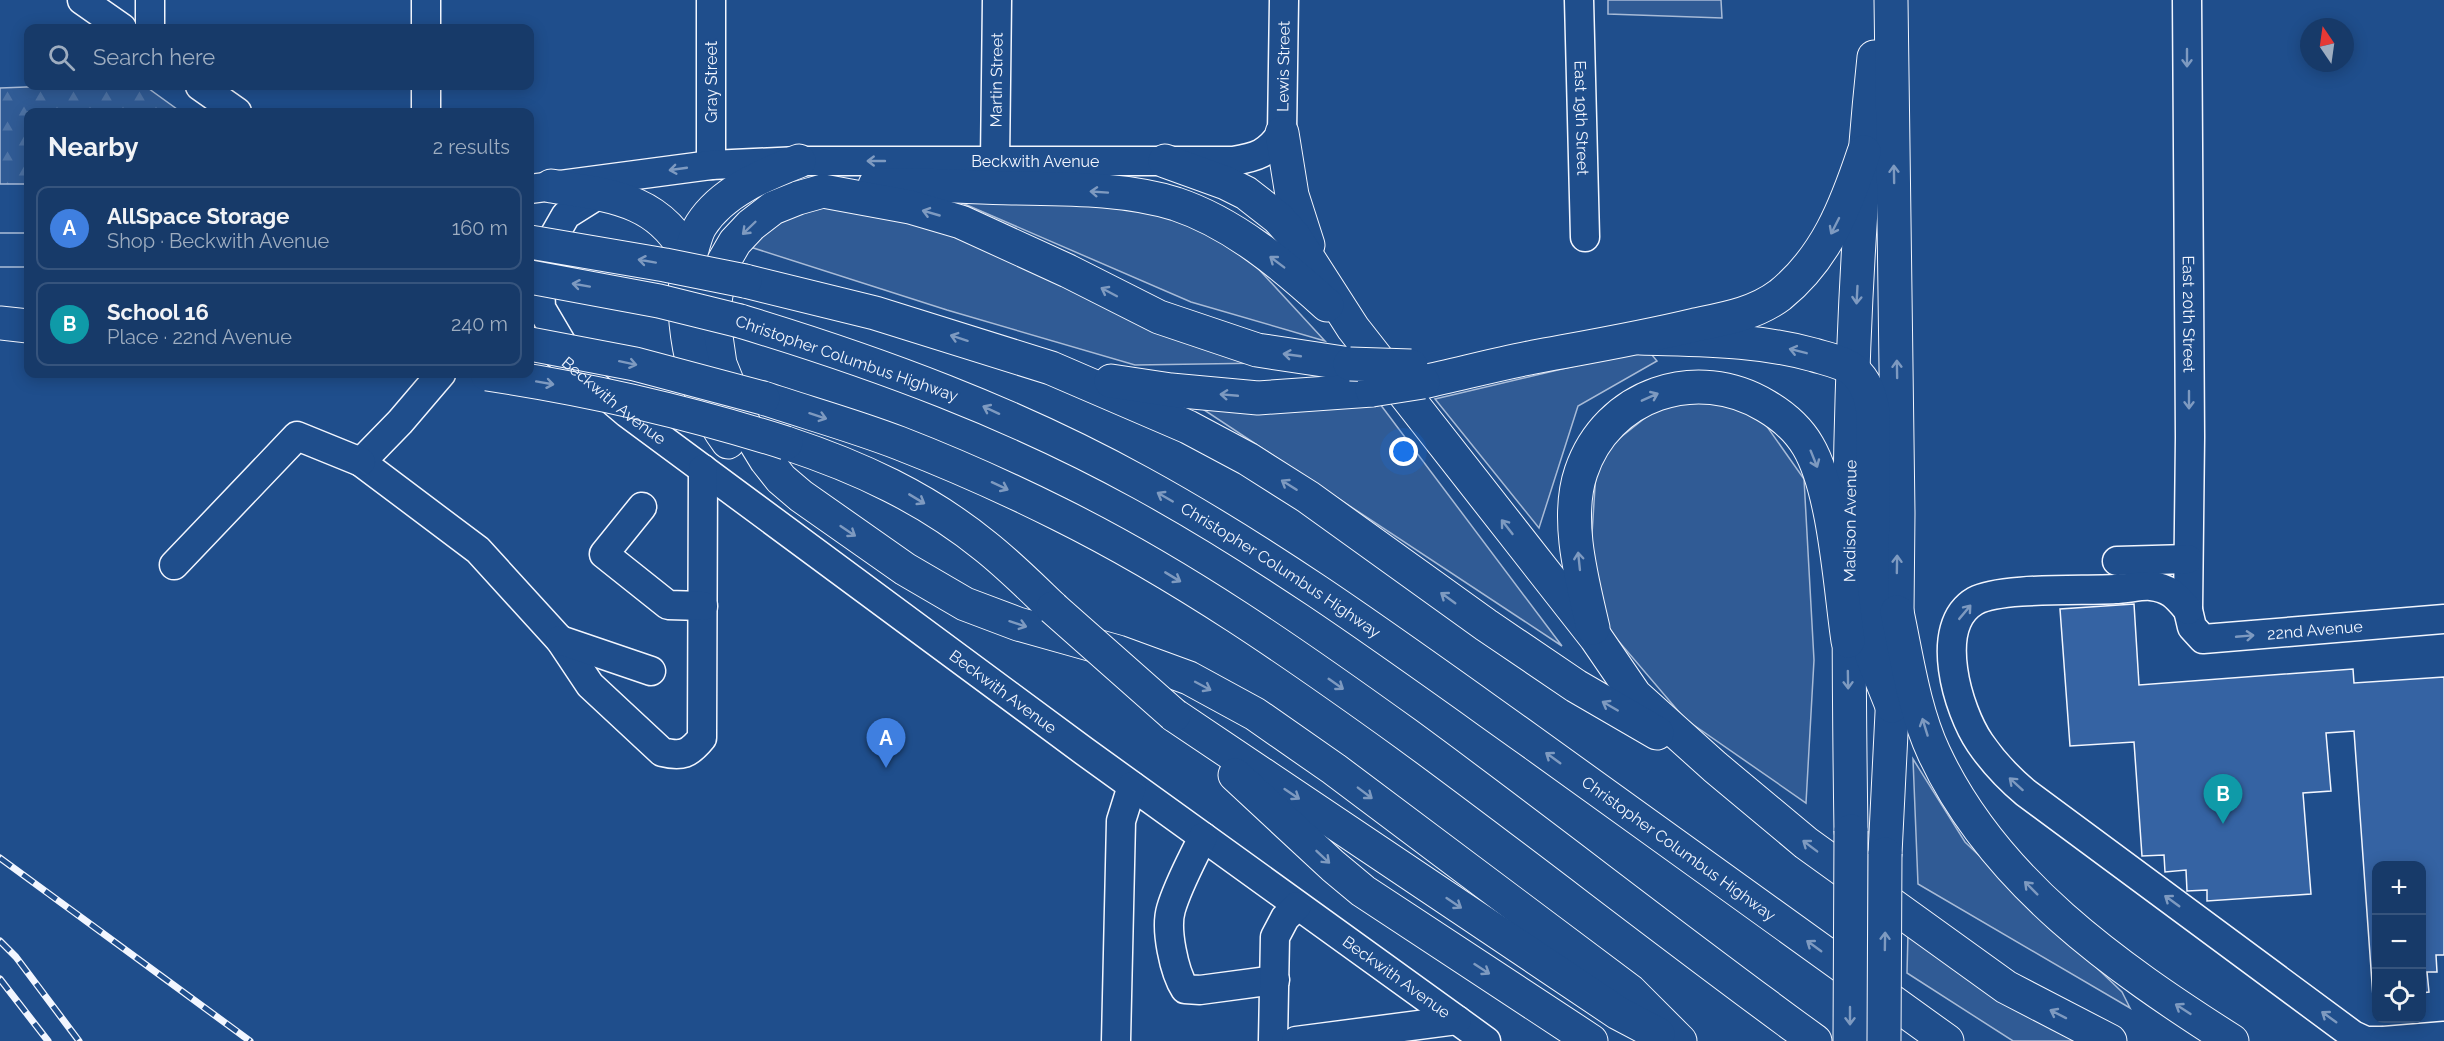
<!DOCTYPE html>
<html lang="en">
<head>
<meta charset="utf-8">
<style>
  :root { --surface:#173a69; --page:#244571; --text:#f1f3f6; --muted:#9eadc0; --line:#36547d; --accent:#e797bd }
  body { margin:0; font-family:Raleway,sans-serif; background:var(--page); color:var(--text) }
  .controls { position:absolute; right:18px; bottom:18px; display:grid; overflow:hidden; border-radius:12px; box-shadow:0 3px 15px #0003 }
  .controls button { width:54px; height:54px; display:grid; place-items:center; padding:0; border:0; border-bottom:2px solid var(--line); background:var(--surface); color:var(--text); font:30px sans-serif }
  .compass { position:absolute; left:2300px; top:18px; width:54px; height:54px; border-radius:50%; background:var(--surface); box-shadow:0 3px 15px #0003; rotate:347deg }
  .you { position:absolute; left:1404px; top:452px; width:21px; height:21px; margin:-15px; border:4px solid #fff; border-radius:50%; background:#1a73e8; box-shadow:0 0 0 9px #1a73e833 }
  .badge { display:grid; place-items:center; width:39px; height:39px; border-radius:50%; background:var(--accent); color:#fff; font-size:20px; font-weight:700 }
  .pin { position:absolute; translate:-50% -50px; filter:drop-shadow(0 2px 3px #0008) }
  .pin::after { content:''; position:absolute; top:32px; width:21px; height:18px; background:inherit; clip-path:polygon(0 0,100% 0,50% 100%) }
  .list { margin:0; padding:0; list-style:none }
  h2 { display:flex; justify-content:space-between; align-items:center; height:78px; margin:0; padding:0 24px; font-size:26px }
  h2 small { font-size:20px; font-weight:400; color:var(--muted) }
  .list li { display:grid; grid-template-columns:39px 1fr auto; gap:18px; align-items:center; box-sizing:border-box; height:84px; margin:0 12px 12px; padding:0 12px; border:2px solid var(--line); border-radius:12px }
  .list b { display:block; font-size:22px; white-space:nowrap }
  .list p { margin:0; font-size:20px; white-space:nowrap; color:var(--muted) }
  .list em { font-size:20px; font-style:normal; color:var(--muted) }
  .icon { flex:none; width:33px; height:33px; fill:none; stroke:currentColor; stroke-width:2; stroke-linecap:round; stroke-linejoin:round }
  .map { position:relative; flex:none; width:2444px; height:1041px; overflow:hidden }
  .search { position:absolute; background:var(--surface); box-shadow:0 3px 15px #0003; left:24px; top:24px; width:510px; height:66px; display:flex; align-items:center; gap:15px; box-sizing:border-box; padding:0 21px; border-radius:12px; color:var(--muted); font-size:22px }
  .panel { position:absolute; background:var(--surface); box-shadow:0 3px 15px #0003; left:24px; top:108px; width:510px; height:270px; border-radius:12px }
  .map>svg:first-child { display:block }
</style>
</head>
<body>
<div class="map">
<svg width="2444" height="1041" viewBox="0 0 2444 1041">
  <defs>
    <pattern id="forest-firs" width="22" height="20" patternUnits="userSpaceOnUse" patternTransform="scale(1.5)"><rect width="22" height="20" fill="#305b95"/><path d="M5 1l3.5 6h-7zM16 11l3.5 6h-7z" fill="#4e73a5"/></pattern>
  </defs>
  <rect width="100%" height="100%" fill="#1f4e8c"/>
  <path fill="#305b95" stroke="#a8bbd7" stroke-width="1.5" d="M1608,0h113l1,18 -114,-4z
    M946,196l220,12 75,42 84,91 -134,-39z
    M819,200l125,30 322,133 -131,2 -188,-55 -203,-65z
    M1647,349l10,12 -79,45 -39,122 -104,-129z
    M1669,399l80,2 55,78 10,181 -8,143 -121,-84 -76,-89 -19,-65 7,-109z
    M1377,400l185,246 -370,-244z
    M1913,759l52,83 157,150 8,16 -212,-124z
    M1908,933l192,108h-87l-106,-68z"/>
  <path fill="url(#forest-firs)" stroke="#a8bbd7" stroke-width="1.5" d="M52,86h93l36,26h-153v72h-28v-96z"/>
  <path fill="#3563a3" stroke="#f2f6ff" stroke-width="1.5" d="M2134,604l5,81 214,-16 1,14 90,-6v278h-8l1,17h-10l2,20 -7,1v-127h-46v130l-3,1 -19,-266 -28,2 5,58 -28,2 8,101 -104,7v-11l-20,1 -1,-21 -21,2 -1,-17 -22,1 -8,-114 -64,4 -10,-137z"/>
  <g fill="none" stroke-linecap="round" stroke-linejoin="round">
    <defs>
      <g id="minor">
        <path d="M82,0l40,28"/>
        <path d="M150,0v28"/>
        <path d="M426,0v28"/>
        <path id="s1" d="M1579,0l6,237"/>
        <path id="s2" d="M2187,0l3,437 -2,173 4,17 11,12 241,-20"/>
        <path d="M200,86l37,26"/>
        <path d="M426,86v26"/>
        <path id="s3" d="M995,161l2,-161"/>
        <path d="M711,165v-165"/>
        <path id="s4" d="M530,189l181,-24 88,-4h434c24,-4 34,-7 49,-28l2,-133"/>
        <path id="s5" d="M547,345l80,68 457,338 402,290"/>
        <path d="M571,359l-30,-51 -2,-46 27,-47 35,-22"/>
        <path d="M441,374l-41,48 -39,40 117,88 82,90 30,45 72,67c20,5 27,2 40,-14l1,-269"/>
        <path d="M642,507l-38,47 64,51 35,1"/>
        <path d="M2117,561l71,-2"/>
        <path d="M174,565l123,-129 64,26"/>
        <path d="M2188,610c-11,-13 -18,-22 -37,-24 -11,-1 -24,3 -36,3 -32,2 -115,-2 -140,12 -43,25 -17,110 5,142 13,19 28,35 46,50l327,242 13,6h14"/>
        <path d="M560,640l91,31"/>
        <path d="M1203,837c-11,23 -25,48 -32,72 -6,20 3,63 14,80l15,1 75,-10"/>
        <path d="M1116,1041l5,-220 11,-35"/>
        <path d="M1273,1041l2,-104 10,-19 12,-12"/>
        <path d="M1296,1041l161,-21"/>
        <path d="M2384,1041l60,-5"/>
      </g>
      <g id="major">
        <path id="s6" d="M1851,831c-4,-258 -4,-517 23,-774"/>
        <path d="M1885,854l12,-242 1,-99 -7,-513"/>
      </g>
      <g id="highway">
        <path d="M1282,133l10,62 16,50"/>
        <path d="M1165,161l61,22 20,10 32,25 16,18 59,92 243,310 39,57 80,72 91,76 200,144 104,54"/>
        <path d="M875,185c46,-1 92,2 137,3 54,1 112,0 164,16 57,19 107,61 151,101"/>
        <path d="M551,186c58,9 111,13 138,73"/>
        <path d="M0,250h28"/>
        <path d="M745,281l130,32 176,55 137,59 60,32 60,38 178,128 90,61 81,47"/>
        <path id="s7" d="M740,321c139,42 274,92 401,162 135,74 260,166 385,255 140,101 280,202 421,303"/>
        <path d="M0,323l28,3"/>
        <path d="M1640,338c58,2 117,1 174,17 13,4 29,7 39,15 13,11 17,25 20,41l-1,245 20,50"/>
        <path d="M1350,364l-93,-14 -98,-33 -91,-46 -107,-49 -51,-15 -87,-16 -25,7 -25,10 -22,17 -16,17 -11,19 -8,34 -3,21 7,48 24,60 22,36 15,19 20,17 104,73 60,35 53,20 100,28 71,26 66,36 79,55 296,222 50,50"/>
        <path d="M1111,381l60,9 87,8 114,-8"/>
        <path d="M1423,382c37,-8 74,-18 111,-25 54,-10 107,-19 161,-32 29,-6 60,-11 85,-30 46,-37 66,-89 84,-143"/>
        <path d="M763,398c45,15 92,28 136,45 54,21 108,45 160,71 123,61 236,140 347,220 138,101 271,207 409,307"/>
        <path d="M728,442c-37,-48 -54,-138 -35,-196 2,-7 4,-15 8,-21 21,-33 62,-50 98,-64"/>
        <path d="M786,443c73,24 140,55 199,103 24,19 46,41 68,62"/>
        <path d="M1897,612c10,47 17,98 37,141 60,129 182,214 298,288"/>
        <path d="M1593,628c-11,-48 -28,-109 -12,-156 26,-78 116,-108 185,-66 17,10 32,23 42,40 27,46 32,141 40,195"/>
        <path d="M1174,715l444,298 40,21"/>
        <path d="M1235,775l98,91 30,25 228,150"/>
      </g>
    </defs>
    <use href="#minor" stroke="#f2f6ff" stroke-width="31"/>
    <use href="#major" stroke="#f2f6ff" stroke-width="35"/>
    <use href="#highway" stroke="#f2f6ff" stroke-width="35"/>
    <use href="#minor" stroke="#1f4e8c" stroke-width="28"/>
    <use href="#major" stroke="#1f4e8c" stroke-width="33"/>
    <use href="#highway" stroke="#1f4e8c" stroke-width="33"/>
    <defs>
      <path id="rail" d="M0,858l250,183
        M0,941l16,16 63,84
        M0,979l48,62"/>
    </defs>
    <use href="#rail" stroke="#f2f6ff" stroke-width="7"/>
    <use href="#rail" stroke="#1f4e8c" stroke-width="4.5" stroke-dasharray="14" stroke-linecap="butt"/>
    <defs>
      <path id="major-bridge" d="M1850,1041l1,-210
        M1884,1041l1,-187"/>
      <path id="highway-bridge" d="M530,242l135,23 80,16
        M530,277l129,24 81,20
        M530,344l105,20 128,34
        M1350,364l61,2
        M487,374c102,15 201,38 299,69
        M1372,390l51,-8
        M1053,608l121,107"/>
    </defs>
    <use href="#major-bridge" stroke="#f2f6ff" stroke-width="35" stroke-linecap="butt"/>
    <use href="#highway-bridge" stroke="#f2f6ff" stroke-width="35" stroke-linecap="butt"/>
    <use href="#major-bridge" stroke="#1f4e8c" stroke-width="33"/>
    <use href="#highway-bridge" stroke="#1f4e8c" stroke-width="33"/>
  </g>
  <defs><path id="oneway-shaft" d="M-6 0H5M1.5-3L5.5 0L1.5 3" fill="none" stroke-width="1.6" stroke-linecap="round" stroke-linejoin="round" transform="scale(1.5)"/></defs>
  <g stroke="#7e9ac0">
    <use href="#oneway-shaft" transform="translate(2187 58) rotate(90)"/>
    <use href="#oneway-shaft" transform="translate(876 161) rotate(180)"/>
    <use href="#oneway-shaft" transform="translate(678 169) rotate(172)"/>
    <use href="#oneway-shaft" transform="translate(1894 174) rotate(-91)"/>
    <use href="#oneway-shaft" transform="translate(1099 192) rotate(-176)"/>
    <use href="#oneway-shaft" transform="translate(931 213) rotate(-164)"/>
    <use href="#oneway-shaft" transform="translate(1835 226) rotate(117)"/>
    <use href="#oneway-shaft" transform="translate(749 228) rotate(136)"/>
    <use href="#oneway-shaft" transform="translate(647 261) rotate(-170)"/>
    <use href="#oneway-shaft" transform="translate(1277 262) rotate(-143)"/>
    <use href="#oneway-shaft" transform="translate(581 285) rotate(-170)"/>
    <use href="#oneway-shaft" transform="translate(1109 292) rotate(-152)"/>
    <use href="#oneway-shaft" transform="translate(1857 295) rotate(93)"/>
    <use href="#oneway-shaft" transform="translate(959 338) rotate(-162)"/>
    <use href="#oneway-shaft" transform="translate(1798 351) rotate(-166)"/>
    <use href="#oneway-shaft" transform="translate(1292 355) rotate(-172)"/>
    <use href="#oneway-shaft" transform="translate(628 363) rotate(12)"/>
    <use href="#oneway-shaft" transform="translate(1897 369) rotate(-91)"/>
    <use href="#oneway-shaft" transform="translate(545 383) rotate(10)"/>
    <use href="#oneway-shaft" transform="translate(1229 395) rotate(-175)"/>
    <use href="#oneway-shaft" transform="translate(1650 397) rotate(-24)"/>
    <use href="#oneway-shaft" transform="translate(2189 400) rotate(90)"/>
    <use href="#oneway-shaft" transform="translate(991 410) rotate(-155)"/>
    <use href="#oneway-shaft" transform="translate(818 416) rotate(18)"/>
    <use href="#oneway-shaft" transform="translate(1814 459) rotate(68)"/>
    <use href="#oneway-shaft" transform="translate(1289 485) rotate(-148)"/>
    <use href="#oneway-shaft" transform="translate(1000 486) rotate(25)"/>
    <use href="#oneway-shaft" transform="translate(1165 497) rotate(-150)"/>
    <use href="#oneway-shaft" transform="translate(917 499) rotate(31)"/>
    <use href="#oneway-shaft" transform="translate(1507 527) rotate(-128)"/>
    <use href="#oneway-shaft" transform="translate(848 531) rotate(34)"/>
    <use href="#oneway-shaft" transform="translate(1579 561) rotate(-96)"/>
    <use href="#oneway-shaft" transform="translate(1897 564) rotate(-89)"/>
    <use href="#oneway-shaft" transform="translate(1173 577) rotate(31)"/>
    <use href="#oneway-shaft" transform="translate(1448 598) rotate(-144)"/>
    <use href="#oneway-shaft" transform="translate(1965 612) rotate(-50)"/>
    <use href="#oneway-shaft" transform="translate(1018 624) rotate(18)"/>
    <use href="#oneway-shaft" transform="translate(2245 636) rotate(-5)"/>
    <use href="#oneway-shaft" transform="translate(1848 680) rotate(89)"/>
    <use href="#oneway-shaft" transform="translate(1336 684) rotate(35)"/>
    <use href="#oneway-shaft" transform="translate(1203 686) rotate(28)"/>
    <use href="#oneway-shaft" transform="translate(1610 706) rotate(-150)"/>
    <use href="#oneway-shaft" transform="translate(1925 727) rotate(-107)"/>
    <use href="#oneway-shaft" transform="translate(1553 758) rotate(-144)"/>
    <use href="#oneway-shaft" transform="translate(2016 784) rotate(-138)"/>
    <use href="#oneway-shaft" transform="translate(1365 793) rotate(37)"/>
    <use href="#oneway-shaft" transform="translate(1292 794) rotate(34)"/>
    <use href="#oneway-shaft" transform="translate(1810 846) rotate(-143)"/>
    <use href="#oneway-shaft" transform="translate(1323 857) rotate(43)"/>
    <use href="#oneway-shaft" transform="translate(2031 888) rotate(-135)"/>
    <use href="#oneway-shaft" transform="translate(2172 901) rotate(-144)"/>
    <use href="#oneway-shaft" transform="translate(1454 903) rotate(34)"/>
    <use href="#oneway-shaft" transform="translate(1885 941) rotate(-89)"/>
    <use href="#oneway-shaft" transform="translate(1814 946) rotate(-144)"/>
    <use href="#oneway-shaft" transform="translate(1482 969) rotate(33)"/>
    <use href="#oneway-shaft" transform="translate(2183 1009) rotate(-147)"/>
    <use href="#oneway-shaft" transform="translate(2058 1014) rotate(-153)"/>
    <use href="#oneway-shaft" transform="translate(1850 1016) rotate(90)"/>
    <use href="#oneway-shaft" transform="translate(2329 1017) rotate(-144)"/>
  </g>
  <g text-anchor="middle" stroke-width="4.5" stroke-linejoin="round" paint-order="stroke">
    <g font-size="16" fill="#f2f6ff" stroke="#1f4e8c">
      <text dy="6" stroke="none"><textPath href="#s4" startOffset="830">Lewis Street</textPath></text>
      <text dy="6" stroke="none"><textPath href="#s3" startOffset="81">Martin Street</textPath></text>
      <text transform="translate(711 82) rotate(-90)" y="6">Gray Street</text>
      <text dy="6" stroke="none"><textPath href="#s1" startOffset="118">East 19th Street</textPath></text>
      <text dy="6" stroke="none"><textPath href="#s4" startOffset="507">Beckwith Avenue</textPath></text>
      <text dy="6" stroke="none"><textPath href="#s2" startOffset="314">East 20th Street</textPath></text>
      <text transform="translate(847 358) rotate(19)" y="6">Christopher Columbus Highway</text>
      <text dy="6" stroke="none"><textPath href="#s5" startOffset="87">Beckwith Avenue</textPath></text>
      <text dy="6" stroke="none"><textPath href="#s6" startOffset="310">Madison Avenue</textPath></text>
      <text dy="6" stroke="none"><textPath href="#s7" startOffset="598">Christopher Columbus Highway</textPath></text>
      <text dy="6" stroke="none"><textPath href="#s2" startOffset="756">22nd Avenue</textPath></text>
      <text dy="6" stroke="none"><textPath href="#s5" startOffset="573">Beckwith Avenue</textPath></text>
      <text dy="6" stroke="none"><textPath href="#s7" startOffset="1084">Christopher Columbus Highway</textPath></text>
      <text dy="6" stroke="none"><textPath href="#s5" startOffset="1059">Beckwith Avenue</textPath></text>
    </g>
  </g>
</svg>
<div class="controls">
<button>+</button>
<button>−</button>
<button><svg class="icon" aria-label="locate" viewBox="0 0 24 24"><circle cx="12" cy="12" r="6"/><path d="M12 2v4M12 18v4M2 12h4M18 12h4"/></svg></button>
</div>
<svg class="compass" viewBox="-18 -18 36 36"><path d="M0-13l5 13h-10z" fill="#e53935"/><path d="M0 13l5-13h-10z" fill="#9eadc0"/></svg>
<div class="you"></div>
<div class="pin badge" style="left:886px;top:768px;background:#3f7fe0">A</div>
<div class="pin badge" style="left:2223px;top:824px;background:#0f9aa8">B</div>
<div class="search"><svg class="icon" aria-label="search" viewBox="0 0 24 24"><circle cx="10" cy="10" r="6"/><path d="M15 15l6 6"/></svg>Search here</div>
<section class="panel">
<h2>Nearby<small>2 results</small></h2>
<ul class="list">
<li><span class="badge" style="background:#3f7fe0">A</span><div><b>AllSpace Storage</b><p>Shop · Beckwith Avenue</p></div><em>160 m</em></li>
<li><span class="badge" style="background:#0f9aa8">B</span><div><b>School 16</b><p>Place · 22nd Avenue</p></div><em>240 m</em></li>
</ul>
</section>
</div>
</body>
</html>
